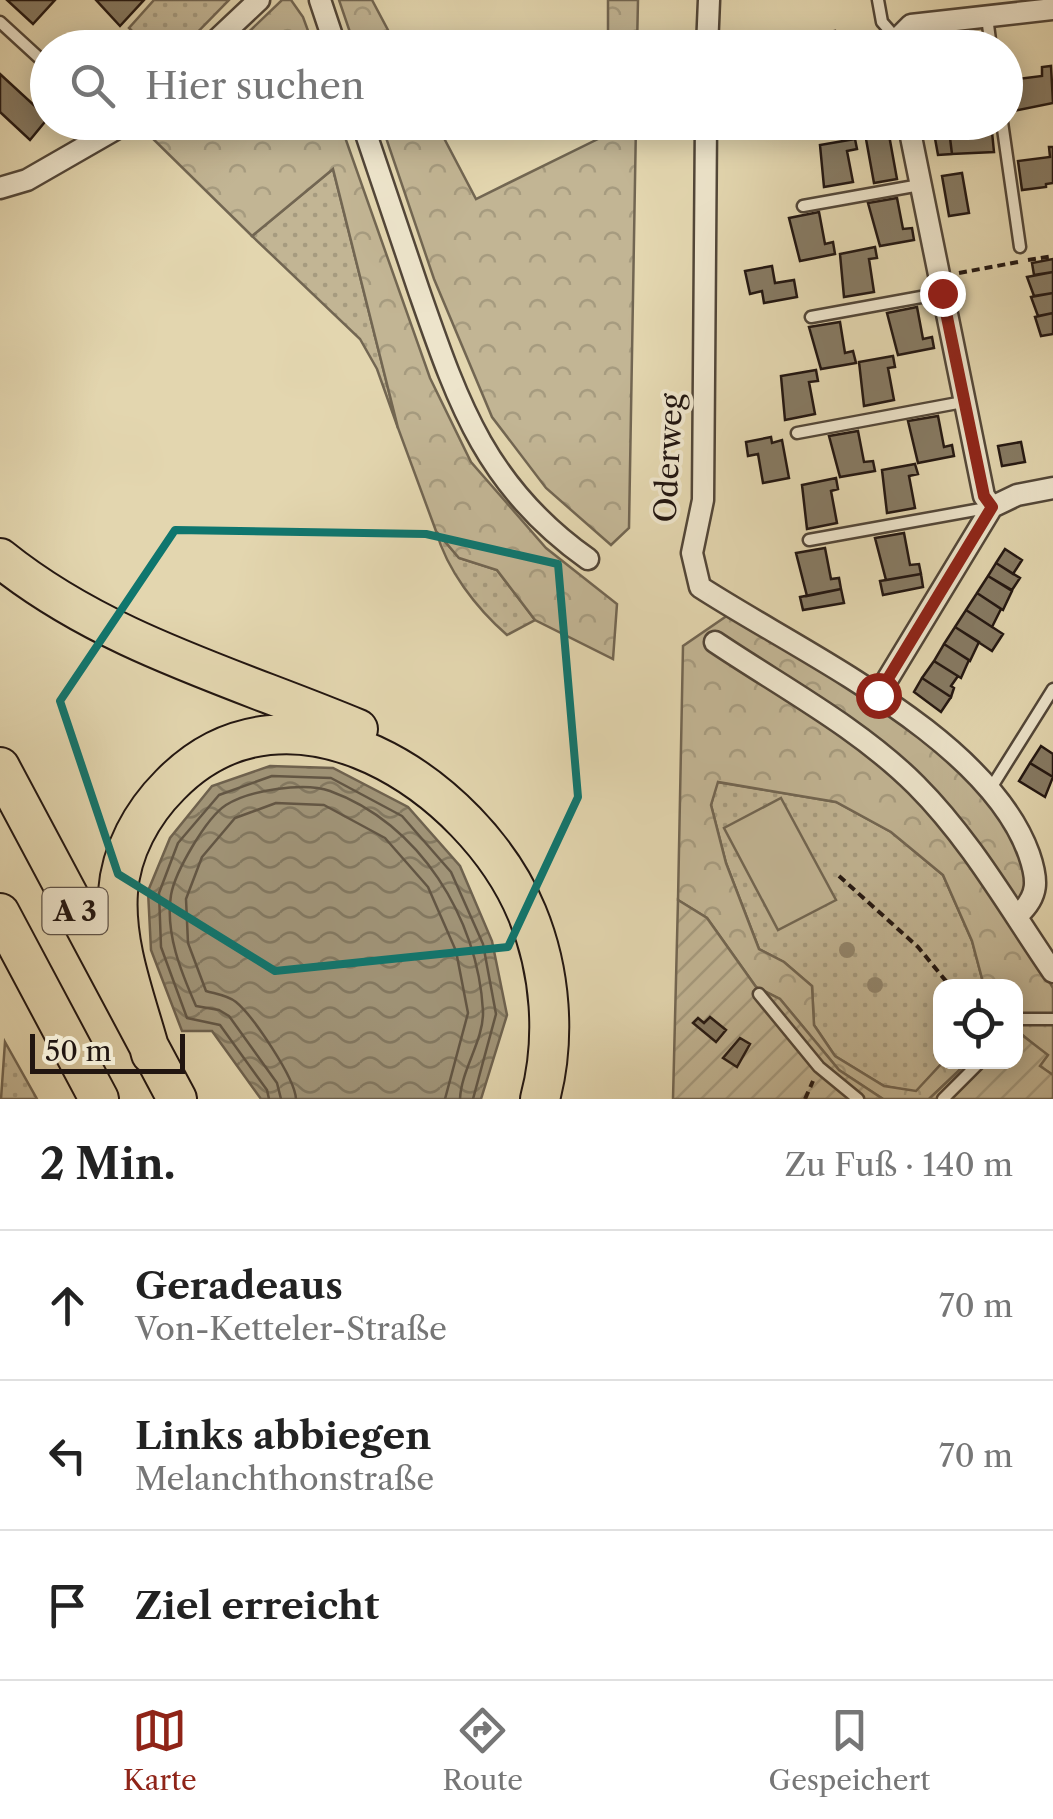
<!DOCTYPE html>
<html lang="de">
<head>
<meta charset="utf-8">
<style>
  :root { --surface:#fff; --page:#f6f6f6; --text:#222; --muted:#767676; --line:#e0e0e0; --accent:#8f2418 }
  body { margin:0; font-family:"Libre Caslon Text",serif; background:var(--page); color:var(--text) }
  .controls { position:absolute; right:30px; bottom:30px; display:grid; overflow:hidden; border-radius:20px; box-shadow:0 5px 25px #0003 }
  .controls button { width:90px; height:90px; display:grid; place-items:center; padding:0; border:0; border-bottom:2px solid var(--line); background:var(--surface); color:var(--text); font:50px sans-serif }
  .scale { position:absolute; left:30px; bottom:25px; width:155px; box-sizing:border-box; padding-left:10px; border:5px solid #221611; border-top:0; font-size:28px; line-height:35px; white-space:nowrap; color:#221611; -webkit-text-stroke:8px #ede4cb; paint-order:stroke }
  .stop { position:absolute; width:30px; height:30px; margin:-22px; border:8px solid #8f2418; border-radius:50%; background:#fff }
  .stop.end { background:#8f2418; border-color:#fff; box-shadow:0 2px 10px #0008 }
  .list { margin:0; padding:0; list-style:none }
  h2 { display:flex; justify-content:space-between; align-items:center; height:130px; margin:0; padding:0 40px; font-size:42px }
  h2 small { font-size:32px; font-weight:400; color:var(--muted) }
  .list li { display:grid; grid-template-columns:65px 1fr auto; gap:30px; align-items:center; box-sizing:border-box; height:150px; padding:0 40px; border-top:2px solid var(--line) }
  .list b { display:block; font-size:38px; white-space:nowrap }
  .list p { margin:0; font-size:32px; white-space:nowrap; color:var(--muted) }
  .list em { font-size:32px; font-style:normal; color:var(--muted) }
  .icon { flex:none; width:55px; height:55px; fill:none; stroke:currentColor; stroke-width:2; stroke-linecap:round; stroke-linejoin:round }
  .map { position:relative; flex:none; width:1053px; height:1099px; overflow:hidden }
  .search { position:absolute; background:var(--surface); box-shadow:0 5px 25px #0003; left:30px; right:30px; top:30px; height:110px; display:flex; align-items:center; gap:25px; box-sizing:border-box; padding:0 35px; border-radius:55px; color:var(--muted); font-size:38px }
  .sheet { height:580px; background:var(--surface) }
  nav { display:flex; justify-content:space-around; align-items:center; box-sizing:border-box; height:140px; border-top:2px solid var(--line); background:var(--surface); font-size:28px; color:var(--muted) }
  nav a { display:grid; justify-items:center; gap:5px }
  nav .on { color:var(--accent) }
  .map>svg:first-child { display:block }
</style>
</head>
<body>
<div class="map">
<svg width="1053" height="1099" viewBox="0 0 1053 1099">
  <defs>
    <pattern id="grass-dots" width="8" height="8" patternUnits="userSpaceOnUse" patternTransform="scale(2.5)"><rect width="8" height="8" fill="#c2b594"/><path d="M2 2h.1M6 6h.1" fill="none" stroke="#a69b7f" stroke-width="1.8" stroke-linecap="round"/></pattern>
    <pattern id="forest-crowns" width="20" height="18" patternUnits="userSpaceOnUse" patternTransform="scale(2.5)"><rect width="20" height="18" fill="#c2b594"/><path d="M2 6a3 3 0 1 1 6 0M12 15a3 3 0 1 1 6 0" fill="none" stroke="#a69b7f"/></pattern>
    <pattern id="garden-furrows" width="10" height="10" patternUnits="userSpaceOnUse" patternTransform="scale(2.5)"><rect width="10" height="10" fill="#c2b594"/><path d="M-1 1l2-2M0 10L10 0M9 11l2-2" fill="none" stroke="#a69b7f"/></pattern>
    <pattern id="water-waves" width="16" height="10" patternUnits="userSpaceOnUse" patternTransform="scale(2.5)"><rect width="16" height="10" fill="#a19579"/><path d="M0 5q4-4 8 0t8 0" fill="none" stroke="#837962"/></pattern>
  </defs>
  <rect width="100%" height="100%" fill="#e3d6af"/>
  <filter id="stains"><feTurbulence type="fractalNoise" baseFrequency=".002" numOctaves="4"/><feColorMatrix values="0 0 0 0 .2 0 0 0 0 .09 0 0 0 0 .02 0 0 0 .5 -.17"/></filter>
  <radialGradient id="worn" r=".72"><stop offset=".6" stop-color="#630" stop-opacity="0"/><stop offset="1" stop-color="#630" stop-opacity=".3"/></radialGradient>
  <path fill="url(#grass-dots)" stroke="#726652" stroke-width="2.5" d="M154,0h75l-46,47h-35l-19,-19z
    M333,169l65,259 -21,-59 -17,-30 -108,-103z
    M436,531l23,27 38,12 38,50 -28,15c-31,-27 -60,-65 -71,-104z
    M717,782l119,20 55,30 52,43 29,66 12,45h-44l3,76 -27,30 -32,-6 -49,-30 -21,-31 -2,-39 -28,-24 -25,-13 -33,-86 -15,-58z
    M5,1042l32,57h-36z"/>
  <path fill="url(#forest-crowns)" stroke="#726652" stroke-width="2.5" d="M282,0h9l12,17 11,30h-81z
    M339,0h33l25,47h-42z
    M608,0h30l-1,47h-29z
    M158,122l182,1 90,255 41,84 75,86 71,56 -4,55 -78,-39 -38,-50 -38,-12 -23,-27 -38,-103 -65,-259 -81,67 -105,-103z
    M381,123h55l40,76 130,-64v-12h30l-7,405 -18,17 -65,-57 -54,-71 -58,-138z
    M731,613l146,89 109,92 30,47 12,35 -2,25 -14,19 41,68v87l-14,-9 8,-10 -28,-24 -3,3v-49h-32l-12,-45 -29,-66 -52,-43 -55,-30 -118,-20 -7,23 15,58 33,86 25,13 28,24 2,39 21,31 49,30 32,5 27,-29h25l-39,37h-46l-44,-29 -59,-71 -24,-12 -49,-69 -29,-18 5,-254z"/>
  <path fill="url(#garden-furrows)" stroke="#726652" stroke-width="2.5" d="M678,900l29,18 49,69 24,12 59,71 44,29h-210z
    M1018,1032l30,23 -8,11 13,9v24h-124l39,-37h48z"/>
  <path fill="#c2b594" stroke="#726652" stroke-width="2.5" d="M781,798l55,102 -58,30 -54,-102z"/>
  <path fill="url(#water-waves)" stroke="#6e624f" stroke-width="2.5" d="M270,766l63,2 75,39 52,59 32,75 15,74 -26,84h-220l-49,-68h-30l-31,-81 -3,-59 22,-53 42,-52z"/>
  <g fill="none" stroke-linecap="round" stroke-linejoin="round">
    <path stroke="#625645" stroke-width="2.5" d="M269,1099l-2,-9 -47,-65 -33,-7 -26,-71 -2,-54 19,-50 41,-48 53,-19 59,2 71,38 49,56 32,72 13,70 -23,85
      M281,1099l-4,-16 -48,-67 -10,-6 -23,-4c-15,-34 -31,-73 -25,-111 4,-23 35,-77 55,-90 23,-15 78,-23 104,-14 89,32 148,127 153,220 1,29 -22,59 -23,88
      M296,1099c-1,-21 -43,-83 -60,-97 -9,-7 -20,-8 -30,-11l-18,-48 -2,-44 16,-42 33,-39 41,-15 48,2 61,33 43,49 28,64 12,62 -23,86"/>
  </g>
  <path fill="#867a63" stroke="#221611" stroke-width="2.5" d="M7,0h48l-22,24z
    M96,0h48l-24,26z
    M835,31l2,12 -9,1 1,4h-27l-2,-11z
    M1051,66l2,37 -40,8 -4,-31 33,-4v-9z
    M0,74l48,44 -18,22 -30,-28z
    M858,122h34l2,10 -33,6z
    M932,122h16l4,32 -14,1z
    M948,122h11v4l32,-4 3,30 -42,2z
    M889,135l8,44 -23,4 -8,-44z
    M855,139l2,10 -10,2 6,31 -29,5 -4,-42z
    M1049,147h4v36l-7,1v3l-24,3 -4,-29 32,-4z
    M962,173l7,40 -20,3 -7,-40z
    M897,198l6,31 9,-1 2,12 -34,6 -12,-43z
    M819,212l6,32 8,-2 2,12 -35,7 -11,-43z
    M875,247l2,11 -8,1 5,33 -30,5 -4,-43z
    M1053,259v13l-19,3 -2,-12z
    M772,266l3,17 19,-3 3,17 -33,6 -2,-12 -12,3 -5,-23z
    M1053,272v21l-19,3 -7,-19z
    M1053,293v20l-15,3 -7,-19z
    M917,307l6,32 9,-2 2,11 -36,7 -11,-42z
    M1053,313v21l-12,2 -6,-19z
    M840,322l5,31 8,-2 3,12 -35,6 -12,-42z
    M893,356l2,11 -7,1 6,32 -30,6 -5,-44z
    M816,370l2,11 -9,1 6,32 -30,6 -4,-44z
    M938,416l6,31 8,-2 2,11 -36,7 -10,-42z
    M858,431l6,31 9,-1 2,10 -35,6 -11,-41z
    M771,437l1,6 10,-3 7,38 -26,5 -5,-29 -10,2 -2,-14z
    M1021,442l4,20 -23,4 -4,-20z
    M915,464l3,10 -9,2 6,32 -28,5 -5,-43z
    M836,478l2,11 -7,2 6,32 -30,6 -5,-44z
    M904,533l6,32 9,-1 2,10 -35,6 -11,-42z
    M825,548l6,31 8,-1 2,11 -34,7 -11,-43z
    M1005,549l17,11 -9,14 -17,-11z
    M996,563l24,15 -8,12 -24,-14z
    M921,574l2,13 -40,8 -3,-14z
    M988,576l24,15 -9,19 -26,-17z
    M841,589l3,14 -41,7 -3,-13z
    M977,593l24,16 -9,18 -26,-17z
    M966,610l37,24 -11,17 -37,-24z
    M955,627l24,15 -9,19 -26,-17z
    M944,644l25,16 -8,18 -27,-17z
    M934,661l24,15 -7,10 3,2 -3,9 -29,-19z
    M922,678l29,19 -10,15 -27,-20z
    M1041,746l12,8v23l-23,-14z
    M1030,763l23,14 -8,20 -26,-16z
    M710,1017l16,13 -10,12 -23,-19 5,-5 6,5z
    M740,1038l10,6 -13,23 -14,-9z"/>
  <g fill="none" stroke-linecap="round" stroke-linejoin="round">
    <defs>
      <path id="lane" d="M878,0l4,22 15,17
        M987,17l4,31
        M0,22l48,44
        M80,122l7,25
        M1002,122l18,125
        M803,206l117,-21
        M811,317l132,-24
        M797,433l166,-31
        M809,540l183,-33
        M991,788l62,-99
        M759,994l60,73 39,32
        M1016,1019h37
        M943,1099l37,-37"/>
      <path id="street" d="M320,0l16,48
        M208,48l51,-48
        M707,48l2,-48
        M895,48l2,-9 14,-14 142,-16
        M362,122c19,57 38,113 57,169 39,112 67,196 169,268
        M706,122l-3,378 -11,53 8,34c100,65 287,150 329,267 9,26 10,42 -11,61
        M908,122l76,374 8,11
        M0,188l27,-8 101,-58
        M715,642c67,45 144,86 201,143 55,55 93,123 137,187
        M878,695l114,-188 25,-12 36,-7"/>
      <path id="highway" d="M0,558c104,84 236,120 358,171
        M0,767l177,332
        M0,913l99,186
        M151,1054c-14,-52 -37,-108 -33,-162 3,-41 24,-79 52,-107 119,-123 304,0 357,128 24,58 29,126 13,186"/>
    </defs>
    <use href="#lane" stroke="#524638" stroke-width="15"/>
    <use href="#street" stroke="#524638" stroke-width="25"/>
    <use href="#highway" stroke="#221611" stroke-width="42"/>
    <path stroke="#221611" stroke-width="4" stroke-dasharray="8 5" stroke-linecap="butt" d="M1028,260l25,-4
      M959,273l59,-11
      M839,876l79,71 32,39
      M805,1099l8,-18"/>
    <use href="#lane" stroke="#ede4cb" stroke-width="10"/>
    <use href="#street" stroke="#ede4cb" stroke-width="20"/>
    <use href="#highway" stroke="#e3d6af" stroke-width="38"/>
  </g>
  <g fill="#93876e">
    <circle cx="847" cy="950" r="8"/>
    <circle cx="875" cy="985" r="8"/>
  </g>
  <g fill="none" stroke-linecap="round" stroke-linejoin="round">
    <path stroke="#8f2418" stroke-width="12" d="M878,695l114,-188 -8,-11 -42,-203"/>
  </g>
  <path fill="none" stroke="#0f766e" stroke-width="8" stroke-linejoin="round" d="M175,530l251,4 132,30 20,233 -70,150 -233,24 -157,-97 -58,-173z"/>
  <g text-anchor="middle" stroke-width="8" stroke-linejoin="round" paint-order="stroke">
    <rect fill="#ede4cb" stroke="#5f5449" stroke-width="2.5" x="42.5" y="888" width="65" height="46" rx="8"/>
    <g font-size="28" font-weight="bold" fill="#221611">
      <text x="75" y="921">A 3</text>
    </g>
    <g font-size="30" fill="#221611" stroke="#ede4cb">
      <text transform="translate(669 458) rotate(-87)" y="10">Oderweg</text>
    </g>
  </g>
  <rect width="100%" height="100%" filter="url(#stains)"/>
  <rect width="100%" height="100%" fill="url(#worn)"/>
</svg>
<div class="controls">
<button><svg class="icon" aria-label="locate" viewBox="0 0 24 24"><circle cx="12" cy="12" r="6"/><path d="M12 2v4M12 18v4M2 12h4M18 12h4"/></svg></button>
</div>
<div class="scale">50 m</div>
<div class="stop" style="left:878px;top:695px"></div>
<div class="stop end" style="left:942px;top:293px"></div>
<div class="search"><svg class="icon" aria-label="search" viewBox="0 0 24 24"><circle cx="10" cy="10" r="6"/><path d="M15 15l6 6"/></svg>Hier suchen</div>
</div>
<section class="sheet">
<h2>2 Min.<small>Zu Fuß · 140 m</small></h2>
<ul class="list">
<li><svg class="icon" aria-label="ahead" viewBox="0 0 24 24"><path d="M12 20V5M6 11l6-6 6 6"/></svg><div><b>Geradeaus</b><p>Von-Ketteler-Straße</p></div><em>70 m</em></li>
<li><svg class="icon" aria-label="left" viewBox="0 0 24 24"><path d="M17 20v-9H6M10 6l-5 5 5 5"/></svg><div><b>Links abbiegen</b><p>Melanchthonstraße</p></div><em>70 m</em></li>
<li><svg class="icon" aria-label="arrive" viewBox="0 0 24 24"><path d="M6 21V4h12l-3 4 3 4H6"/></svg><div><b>Ziel erreicht</b></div></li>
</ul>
</section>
<nav>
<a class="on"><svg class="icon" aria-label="map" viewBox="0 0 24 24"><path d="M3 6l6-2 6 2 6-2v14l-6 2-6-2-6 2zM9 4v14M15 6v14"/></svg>Karte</a>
<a><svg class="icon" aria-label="directions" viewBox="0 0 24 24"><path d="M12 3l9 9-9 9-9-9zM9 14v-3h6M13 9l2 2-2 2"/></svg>Route</a>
<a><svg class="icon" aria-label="saved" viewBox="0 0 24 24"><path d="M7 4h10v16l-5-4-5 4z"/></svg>Gespeichert</a>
</nav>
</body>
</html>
